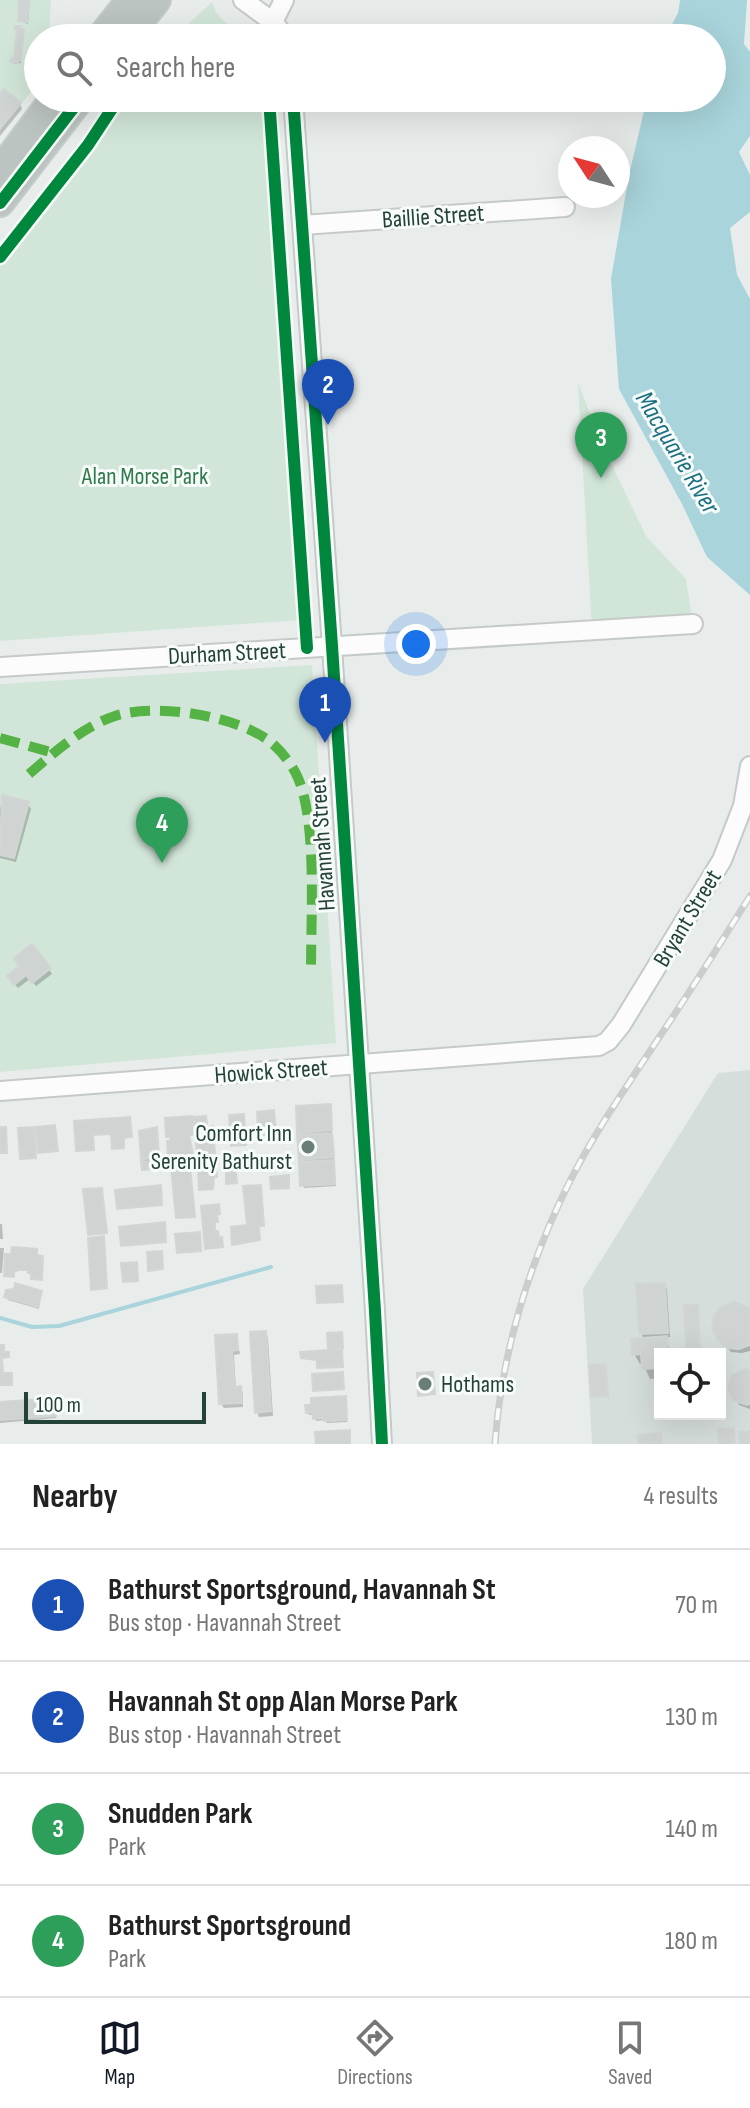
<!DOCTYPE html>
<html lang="en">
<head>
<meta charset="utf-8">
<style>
  :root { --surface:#fff; --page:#f2f2f2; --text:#222; --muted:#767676; --line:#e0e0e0; --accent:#111827 }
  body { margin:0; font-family:"Sofia Sans Condensed",sans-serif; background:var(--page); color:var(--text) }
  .controls { position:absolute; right:24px; bottom:24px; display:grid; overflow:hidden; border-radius:0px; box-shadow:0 8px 32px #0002 }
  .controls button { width:72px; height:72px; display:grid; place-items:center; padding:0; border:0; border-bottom:2px solid var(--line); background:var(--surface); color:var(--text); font:40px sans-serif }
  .compass { position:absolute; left:558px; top:136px; width:72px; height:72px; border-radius:50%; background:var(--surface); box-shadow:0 8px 32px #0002; rotate:306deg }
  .scale { position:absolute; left:24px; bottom:20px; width:182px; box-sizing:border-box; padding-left:8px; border:4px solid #24423a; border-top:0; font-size:22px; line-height:28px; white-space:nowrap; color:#24423a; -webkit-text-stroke:6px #f7fbf9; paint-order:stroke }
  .you { position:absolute; left:416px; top:644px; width:28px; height:28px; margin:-20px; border:6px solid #fff; border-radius:50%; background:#1a73e8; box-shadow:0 0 0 12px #1a73e833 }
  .badge { display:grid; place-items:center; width:52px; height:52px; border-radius:50%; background:var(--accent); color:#fff; font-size:26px; font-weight:700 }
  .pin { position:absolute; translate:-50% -66px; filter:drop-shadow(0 2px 4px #0008) }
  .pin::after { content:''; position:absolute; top:42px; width:28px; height:24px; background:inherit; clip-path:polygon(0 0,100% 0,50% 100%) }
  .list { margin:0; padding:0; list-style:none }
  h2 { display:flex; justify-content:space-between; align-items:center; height:104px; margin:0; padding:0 32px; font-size:34px }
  h2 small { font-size:26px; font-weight:400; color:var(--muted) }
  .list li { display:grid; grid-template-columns:52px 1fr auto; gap:24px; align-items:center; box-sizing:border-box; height:112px; padding:0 32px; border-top:2px solid var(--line) }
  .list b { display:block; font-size:30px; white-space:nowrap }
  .list p { margin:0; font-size:26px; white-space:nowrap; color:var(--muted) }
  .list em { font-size:26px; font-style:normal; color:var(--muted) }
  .icon { flex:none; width:44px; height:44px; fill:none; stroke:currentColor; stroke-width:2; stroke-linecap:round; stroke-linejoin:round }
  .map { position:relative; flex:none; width:750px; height:1444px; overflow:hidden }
  .search { position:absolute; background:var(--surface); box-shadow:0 8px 32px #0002; left:24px; right:24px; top:24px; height:88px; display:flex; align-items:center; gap:20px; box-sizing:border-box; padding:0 28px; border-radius:44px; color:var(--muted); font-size:30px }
  .sheet { height:552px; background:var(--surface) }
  nav { display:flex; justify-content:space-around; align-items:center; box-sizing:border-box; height:112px; border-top:2px solid var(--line); background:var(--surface); font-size:22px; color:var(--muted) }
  nav a { display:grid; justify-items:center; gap:4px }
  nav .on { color:var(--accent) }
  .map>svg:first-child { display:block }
</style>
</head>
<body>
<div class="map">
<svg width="750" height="1444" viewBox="0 0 750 1444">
  <rect width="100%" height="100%" fill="#e8edeb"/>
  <path fill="#d6dedb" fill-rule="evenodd" d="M750,1070v374h-158l-9,-155 135,-216zM660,1354h60v60h-60z"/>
  <path fill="#d1e6d8" d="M0,0h51l-2,38h-11v45l-38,48z
    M212,2l5,12 24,24h-68z
    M115,98h148l37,522 -300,21v-388z
    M578,382l21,56 47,98 40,43 7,45 -101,8z
    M312,665l24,378 -336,29v-388z"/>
  <path fill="#a9d4db" d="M680,0h67l-3,44 6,8v84l-11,16 11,23v37l-20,16 7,47 13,24v296l-43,-38 -25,-53 -63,-115 -8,-110 18,-104 18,-77h65v-60h-47l13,-25z"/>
  <path fill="#0003" d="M21,0h9l-2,24 -8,-3z
    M23,31l-2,32 -7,1 -2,-2 4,-1z
    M0,96l20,8 2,5 -22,27z
    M3,797l25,7 3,5 -15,53 -16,-4v-49z
    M21,967l28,2 3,5 -16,12 -6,-7 -12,9 -6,-7z
    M330,1106l6,80 -32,2 -2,-51 -3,-5z
    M154,1156l-2,3 2,11h-10l-1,-11z
    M0,1224h2l1,15h-3z
    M0,1248h4l-2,25h-2z
    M664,1285l3,4 3,48h-5l7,17h-12v24l-10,1 -7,-15h-3l-6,-10 11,-14 -4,-6z
    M15,1291l26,2 -2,16 -31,-9 -2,-3z
    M750,1311v40l-8,2 -11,-1 -13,-14z
    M265,1333l3,5 5,78 -14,1 -2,-5z
    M236,1336l4,18 -6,1 2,34 4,-1 3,5v14l-19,1 -3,-4 -4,-67z
    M750,1373v36l-11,-4 -3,-5z
    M345,1398l2,24 -20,1 -2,-3 -9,1 -1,-7 -6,1 -1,-3z
    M55,1403l1,15 -56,5v-19z"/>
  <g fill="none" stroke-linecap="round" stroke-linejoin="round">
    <path stroke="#a9d4db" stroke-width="4" d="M0,1318l32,9 27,-1 212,-59"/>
  </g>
  <path fill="#cfd4d2" stroke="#d1d6d4" stroke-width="2" d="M19,0h10l-2,22 -9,-1z
    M15,26h6l-1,3h4l-3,31 -4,3 -7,-1 1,-4h3l3,-29h-3z
    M4,89l17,14 -21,26v-36z
    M2,795l27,7 -15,56 -14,-3z
    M32,944l19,24 -19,15 -6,-8 -12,10 -7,-9 12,-10 -5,-8z
    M331,1104l1,26 -35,3 -1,-27z
    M274,1110l2,24 -12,1 -1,-5h-5l-1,-18z
    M244,1114l2,31 -15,1 -2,-31z
    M192,1116l1,19h-4l4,19 -25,2 -1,-15h3v-5l-4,1 -1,-19z
    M206,1116l1,8 -13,1v-8z
    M130,1117l2,20 -8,1v10l-12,1 -1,-15 -18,1 1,15 -18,1 -2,-30z
    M55,1125l3,26 -20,2 -2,-26z
    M213,1126l2,27 -18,1 -2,-24z
    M0,1127h6l1,26h-7z
    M34,1127l2,31 -16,1 -2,-31z
    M157,1127l2,29 -18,4 -2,-29z
    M332,1133l2,24 -35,3 -2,-25z
    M334,1160l1,24 -35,2 -1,-24z
    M155,1161v8l-13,1 -1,-8z
    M190,1166l5,51 -19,1 -5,-50z
    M216,1166l1,11h-3l-1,12 -14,1 -1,-23z
    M236,1171l1,12 -11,1v-12z
    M289,1175v13l-18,1 -1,-12z
    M161,1185l1,20 -45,4 -2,-19z
    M261,1185l3,41h-5l1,14 -28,5 -1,-18 16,-2 -4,-39z
    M102,1188l5,45 -19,2 -5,-46z
    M219,1204l1,10 -3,1 1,7h-3v9h3l1,7 3,-1 1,10 -18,2 -4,-43z
    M165,1222l1,20 -45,4 -2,-19z
    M200,1232l1,19 -24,2 -2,-19z
    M104,1236l3,52 -16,2 -3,-52z
    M12,1247l25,2v6l6,1 -1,24 -11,-1v-6h-3v-3h-10l-4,2v5l-10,-1 1,-22h6z
    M162,1251l1,18 -15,2 -1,-19z
    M137,1262l1,19 -15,1 -2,-19z
    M15,1283l27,8 -4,16 -34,-10 2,-7 8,-1z
    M665,1283l3,50 -29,1 -3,-50z
    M342,1285l1,17 -26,1 -1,-17z
    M734,1302l16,6v37l-11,4 -12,-1 -10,-9 -5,-11 2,-12 8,-10z
    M684,1305h14l2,42 -14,1z
    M266,1331l5,80 -16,2 -5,-81z
    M342,1332l1,16 -15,1 -1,-16z
    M237,1334l1,16 -6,1 3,36 6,-1 1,17 -23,1 -4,-69z
    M667,1336l1,18h-8v14l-18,1 -1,-15 -9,1 -1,-16z
    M0,1345h4v7h5v5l-7,1 1,15h9v12h-12z
    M342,1349l1,18 -26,1v-8l-16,-2 -1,-6z
    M606,1364l2,32 -17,1 -2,-32z
    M745,1369l5,1v34l-3,1 -13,-4 -6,-13 4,-13z
    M343,1372l1,17 -31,2 -1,-17z
    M433,1372l2,22 -17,2 -1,-23z
    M346,1396l1,24 -23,1 -1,-3 -10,1 -1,-7 -6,1 -1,-8h6v-7z
    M55,1398l1,18 -56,4v-18z
    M734,1428l1,16h-16l-1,-15z
    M350,1430v14h-34l-1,-12z
    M750,1431v13h-10l-1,-12z
    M661,1433l1,11h-24v-9z"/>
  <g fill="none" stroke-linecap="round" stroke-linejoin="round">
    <defs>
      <path id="minor" d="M243,0l30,22 13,16
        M273,22l11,-22
        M293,98l39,548 43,665 7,133
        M302,225l263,-18
        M0,667l693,-43
        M0,1091l599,-45 9,-5 13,-16 101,-165 21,-54 7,-40"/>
      <path id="highway" d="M100,38l30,-38
        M127,38l30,-38
        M0,170l54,-72
        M0,203l81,-105"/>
    </defs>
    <use href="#minor" stroke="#c5cac8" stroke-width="22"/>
    <use href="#highway" stroke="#c3ccc9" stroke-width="30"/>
    <use href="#minor" stroke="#fcfcfc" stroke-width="18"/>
    <use href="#highway" stroke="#bcc4c2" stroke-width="26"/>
    <defs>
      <path id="rail" d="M495,1444c6,-89 34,-181 74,-261 25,-50 58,-97 89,-144 32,-47 62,-95 92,-143"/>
    </defs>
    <use href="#rail" stroke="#c9cdcc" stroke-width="7"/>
    <use href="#rail" stroke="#f7fbf9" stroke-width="4" stroke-dasharray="12" stroke-linecap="butt"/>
    <path stroke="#55b346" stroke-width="10" stroke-dasharray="20 10" stroke-linecap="butt" d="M0,738l54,15
      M29,774c26,-22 53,-47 86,-58 40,-13 118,-1 153,24 12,9 24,24 30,38 19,44 13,138 13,188"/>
    <defs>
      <path id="cycleway" d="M269,98l38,550
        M293,98l39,548 43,665 7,133
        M0,203l81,-105
        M0,257l88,-112 31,-47"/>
    </defs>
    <use href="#cycleway" stroke="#f7fbf9" stroke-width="17"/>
    <use href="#cycleway" stroke="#00873e" stroke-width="12"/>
  </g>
  <g fill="#697e78" stroke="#f7fbf9" stroke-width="3">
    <circle cx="308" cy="1147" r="8"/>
    <circle cx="425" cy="1384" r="8"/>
  </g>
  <g text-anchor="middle" stroke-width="6" stroke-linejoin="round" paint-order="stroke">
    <g font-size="24" fill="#24423a" stroke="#f7fbf9">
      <text transform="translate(433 216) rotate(-4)" y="8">Baillie Street</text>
      <text transform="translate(227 653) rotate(-3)" y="8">Durham Street</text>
      <text transform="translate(322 844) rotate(-94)" y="8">Havannah Street</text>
      <text transform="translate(687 918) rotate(-59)" y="8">Bryant Street</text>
      <text transform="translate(271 1071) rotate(-4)" y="8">Howick Street</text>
    </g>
    <g font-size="24" fill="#2d7a4b" stroke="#f7fbf9">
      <text x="145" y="484">Alan Morse Park</text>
    </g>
    <g font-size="24" fill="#24423a" stroke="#f7fbf9" text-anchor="end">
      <text x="292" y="1141">Comfort Inn<tspan x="292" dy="28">Serenity Bathurst</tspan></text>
      <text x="441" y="1392" text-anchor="start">Hothams</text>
    </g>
    <g font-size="26" font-style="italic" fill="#1c6f80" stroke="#f7fbf9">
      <text transform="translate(678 452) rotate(59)" y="9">Macquarie River</text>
    </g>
  </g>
</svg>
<div class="controls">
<button><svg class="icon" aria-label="locate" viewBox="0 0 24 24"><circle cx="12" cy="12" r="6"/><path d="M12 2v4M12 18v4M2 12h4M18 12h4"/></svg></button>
</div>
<svg class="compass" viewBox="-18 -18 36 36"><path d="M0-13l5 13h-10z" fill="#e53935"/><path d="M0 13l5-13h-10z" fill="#767676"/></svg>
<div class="scale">100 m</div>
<div class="you"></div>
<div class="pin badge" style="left:325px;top:743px;background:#1a4fb4">1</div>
<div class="pin badge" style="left:328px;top:425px;background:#1a4fb4">2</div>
<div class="pin badge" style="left:601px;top:478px;background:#2e9e5b">3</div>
<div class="pin badge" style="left:162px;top:863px;background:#2e9e5b">4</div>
<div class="search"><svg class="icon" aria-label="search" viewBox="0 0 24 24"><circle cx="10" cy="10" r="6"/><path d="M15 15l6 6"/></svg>Search here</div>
</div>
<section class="sheet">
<h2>Nearby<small>4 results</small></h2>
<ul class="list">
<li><span class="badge" style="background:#1a4fb4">1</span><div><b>Bathurst Sportsground, Havannah St</b><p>Bus stop · Havannah Street</p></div><em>70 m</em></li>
<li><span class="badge" style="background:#1a4fb4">2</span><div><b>Havannah St opp Alan Morse Park</b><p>Bus stop · Havannah Street</p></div><em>130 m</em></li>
<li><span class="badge" style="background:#2e9e5b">3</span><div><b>Snudden Park</b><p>Park</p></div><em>140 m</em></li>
<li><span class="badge" style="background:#2e9e5b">4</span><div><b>Bathurst Sportsground</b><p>Park</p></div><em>180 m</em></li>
</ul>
</section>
<nav>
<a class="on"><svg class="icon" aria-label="map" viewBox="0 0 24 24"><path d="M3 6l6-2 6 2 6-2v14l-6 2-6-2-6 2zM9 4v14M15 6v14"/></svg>Map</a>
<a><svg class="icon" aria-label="directions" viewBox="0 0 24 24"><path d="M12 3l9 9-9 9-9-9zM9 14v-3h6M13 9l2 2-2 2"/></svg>Directions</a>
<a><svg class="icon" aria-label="saved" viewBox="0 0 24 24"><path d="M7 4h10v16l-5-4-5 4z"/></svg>Saved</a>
</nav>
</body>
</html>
